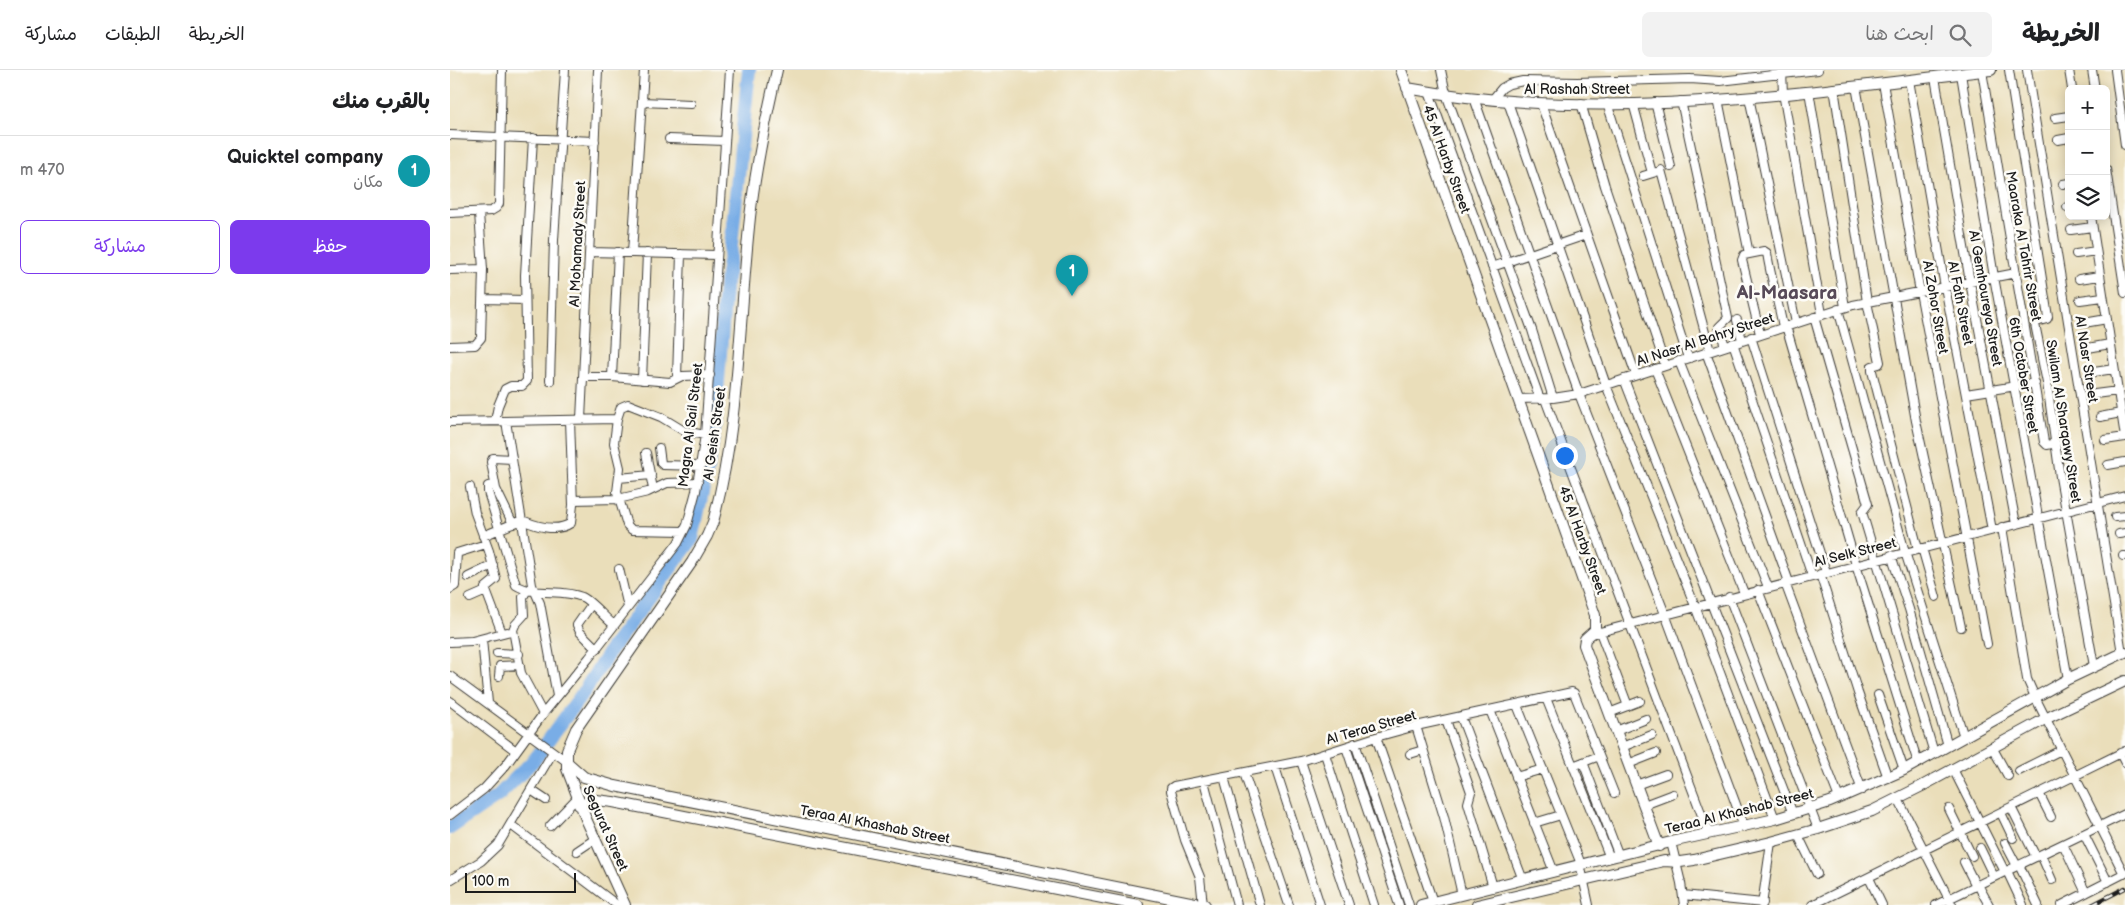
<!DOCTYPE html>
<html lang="ar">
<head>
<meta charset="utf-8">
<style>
  :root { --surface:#fff; --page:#f2f2f2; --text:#202124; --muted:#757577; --line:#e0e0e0; --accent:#7c3aed }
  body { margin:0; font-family:"Balsamiq Sans","Playpen Sans Arabic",sans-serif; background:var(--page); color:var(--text); direction:rtl }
  .controls { position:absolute; right:15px; top:15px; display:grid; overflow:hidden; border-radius:8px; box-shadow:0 2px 12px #0003 }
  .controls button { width:45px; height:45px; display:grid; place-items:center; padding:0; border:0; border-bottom:1px solid var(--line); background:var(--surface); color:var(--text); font:25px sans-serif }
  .scale { position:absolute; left:15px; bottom:12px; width:111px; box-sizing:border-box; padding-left:5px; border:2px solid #1c1c1c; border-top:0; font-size:14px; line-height:18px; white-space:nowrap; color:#1c1c1c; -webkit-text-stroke:4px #fdfcf7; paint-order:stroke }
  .you { position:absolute; left:1114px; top:385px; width:18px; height:18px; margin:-12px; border:4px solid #fff; border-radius:50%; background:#1a73e8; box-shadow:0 0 0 8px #1a73e833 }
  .badge { display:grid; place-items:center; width:32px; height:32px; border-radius:50%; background:var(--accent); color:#fff; font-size:16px; font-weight:700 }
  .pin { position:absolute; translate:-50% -41px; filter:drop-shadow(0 1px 2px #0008) }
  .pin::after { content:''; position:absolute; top:26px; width:18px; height:15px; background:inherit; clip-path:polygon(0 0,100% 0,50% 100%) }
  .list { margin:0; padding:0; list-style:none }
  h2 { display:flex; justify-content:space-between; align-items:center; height:65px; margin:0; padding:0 20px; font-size:21px }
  h2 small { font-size:16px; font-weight:400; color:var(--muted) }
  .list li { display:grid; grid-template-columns:32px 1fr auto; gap:15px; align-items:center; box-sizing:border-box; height:70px; padding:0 20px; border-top:1px solid var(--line) }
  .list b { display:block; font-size:19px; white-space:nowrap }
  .list p { margin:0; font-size:16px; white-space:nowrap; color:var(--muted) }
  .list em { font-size:16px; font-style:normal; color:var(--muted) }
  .actions { display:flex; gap:10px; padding:15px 20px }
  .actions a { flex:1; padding:11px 0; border:1px solid var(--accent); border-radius:8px; text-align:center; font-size:18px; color:var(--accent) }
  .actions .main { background:var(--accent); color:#fff }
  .icon { flex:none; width:28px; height:28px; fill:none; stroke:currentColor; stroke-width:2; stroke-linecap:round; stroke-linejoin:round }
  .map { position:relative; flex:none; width:1675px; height:835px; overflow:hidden; direction:ltr }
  header { display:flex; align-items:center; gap:30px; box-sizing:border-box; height:70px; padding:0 25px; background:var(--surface); border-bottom:1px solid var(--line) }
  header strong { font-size:24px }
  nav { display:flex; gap:28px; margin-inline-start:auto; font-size:18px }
  .search { width:350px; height:45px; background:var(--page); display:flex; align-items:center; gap:12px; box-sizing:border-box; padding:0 18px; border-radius:8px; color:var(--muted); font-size:19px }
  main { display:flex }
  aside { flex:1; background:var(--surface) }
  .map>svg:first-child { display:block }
</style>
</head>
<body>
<header>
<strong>الخريطة</strong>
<div class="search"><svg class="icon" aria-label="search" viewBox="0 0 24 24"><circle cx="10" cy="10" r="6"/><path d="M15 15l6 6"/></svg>ابحث هنا</div>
<nav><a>الخريطة</a><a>الطبقات</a><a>مشاركة</a></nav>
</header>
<main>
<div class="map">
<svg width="1675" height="835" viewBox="0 0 1675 835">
  <rect width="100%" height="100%" fill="#fdfcf7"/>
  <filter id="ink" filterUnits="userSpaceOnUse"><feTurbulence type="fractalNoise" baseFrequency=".02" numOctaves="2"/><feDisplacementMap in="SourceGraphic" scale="10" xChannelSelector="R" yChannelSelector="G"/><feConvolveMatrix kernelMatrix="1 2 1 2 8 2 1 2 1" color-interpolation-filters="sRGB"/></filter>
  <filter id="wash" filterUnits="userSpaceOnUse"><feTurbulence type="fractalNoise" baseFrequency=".0096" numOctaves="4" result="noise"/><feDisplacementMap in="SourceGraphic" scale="20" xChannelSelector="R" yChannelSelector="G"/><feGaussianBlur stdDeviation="1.12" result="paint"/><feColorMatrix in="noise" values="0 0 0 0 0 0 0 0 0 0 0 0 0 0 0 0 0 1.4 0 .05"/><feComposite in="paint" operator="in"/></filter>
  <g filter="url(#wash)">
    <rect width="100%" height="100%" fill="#eadeba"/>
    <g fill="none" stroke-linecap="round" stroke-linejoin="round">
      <path stroke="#79ade6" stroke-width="14" d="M0,758l49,-33 36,-36 50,-69 26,-41 81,-110 18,-84 5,-33 10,-136 5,-31 19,-185"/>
    </g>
  </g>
  <g filter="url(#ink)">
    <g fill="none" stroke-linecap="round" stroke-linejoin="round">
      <defs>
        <path id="minor" d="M991,0l5,24 86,236 21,68
          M1559,0l39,247 -1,2 -11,3 -1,2 12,59 13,94 34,189
          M1577,0l95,583
          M1619,0l3,19
          M1642,0l3,19
          M1665,0l10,75
          M1532,1l62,371 3,3 9,-2
          M1332,2l1,21 39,221
          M1511,4l33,203 74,402
          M1485,7l35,205 46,242
          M1459,10l36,207 47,243
          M1433,13l37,209 67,352
          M1406,16l60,335 45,206
          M1384,18l33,214 13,60 -1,2 -7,2v5l46,178
          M1359,21l36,216
          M979,22l111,307
          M1299,27l47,226
          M1024,28l105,296 86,220 79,212
          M1268,29l31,155
          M1042,30l10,-12 7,-4 14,-3 54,1 113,-3 30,2 98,-11
          M1231,31l47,217 -9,9 6,19
          M192,32l49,2
          M1058,32l98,283 89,221 80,213
          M1205,32l16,65
          M1131,33l24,83 60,179
          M1157,33l81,255
          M1183,33l19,70
          M1091,34l95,271
          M1605,48l14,-2
          M0,65l145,6
          M219,69l56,2
          M1608,70l11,-2
          M1656,99l19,124
          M1211,100l49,181
          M1193,106l13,-4
          M1613,114l6,-1
          M1617,137h2
          M0,143l41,-2 5,-3 3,-4 3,-134
          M1641,146l34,221
          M1621,160l21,-3
          M140,182l127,3
          M168,182l-6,125 58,5 12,-6 28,-1
          M182,183l12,-183
          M1626,184l20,-3
          M1042,197l94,-32
          M0,200l33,-1
          M1629,209l21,-3
          M33,229l42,1
          M1630,230l23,-3
          M1388,239l67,243 59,185
          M1364,247l54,187 -6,8 72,241
          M1287,250l5,20
          M1634,253l23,-4
          M1336,256l70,239 62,198
          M1310,264l-18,-74 2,-5 20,-4 3,2c4,26 11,48 16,74
          M1301,267l75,235
          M1283,273l79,233
          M0,276l25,-1 6,-7 2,-69 -4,-56
          M1638,278l22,-4
          M1256,282l83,230
          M1229,291l89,226
          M1205,299l89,224
          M1644,302l20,-3
          M133,307h29
          M227,307l4,-123
          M1174,309l169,435
          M192,310l5,-127
          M100,311l4,-141 11,-170
          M1516,324l69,-11
          M1645,324l23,-3
          M1069,329l34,-1 26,-4 274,-89 163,-32
          M1095,329l164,435
          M1650,347l21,-4
          M131,349l17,-349
          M45,351l3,-15 7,-17 6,-3h11l5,-5 -2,-106 8,-137
          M56,351l26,164 8,18 17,93
          M0,352l167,-3
          M1655,370l20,-3
          M209,378l2,15 2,2 38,1
          M196,383l7,36
          M62,389l-19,-1 -2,4 5,27 17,35
          M1658,395l17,-3
          M169,408l32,-3
          M45,414l-7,2v6l28,93c19,12 45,3 66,12 8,3 24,22 32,28
          M20,417l5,26 14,38 7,28 -11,9 17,45
          M123,430l45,-1 30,-7 19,-9 31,-1
          M1665,447l10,-1
          M1552,457l25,152 8,18 89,177
          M234,461l-52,-1 -5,-5 -10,-33 3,-24 -6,-25 3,-24 4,-12 7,-3 33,13 23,14 21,4
          M1669,464l6,-1
          M33,466l39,-16c14,6 34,13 49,3l2,-18 -3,-85
          M1472,478l14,49
          M1441,485l18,54 39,137
          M1673,486h2
          M169,499l9,38
          M1370,504l38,119 30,85
          M18,507l25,-12
          M1335,513l77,207
          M0,519l5,-3 2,-33 29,-9
          M77,520l-4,7 1,18 -9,10 -2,5 8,43 22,41
          M1308,520l81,208
          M1279,527l89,232
          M20,528l16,-7
          M141,535l-14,20 3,7 17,17
          M1150,562l28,74
          M1142,564l533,-138
          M32,569l6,64
          M0,572l22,-1 35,-9
          M47,583l22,1
          M0,606l116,85
          M49,606l1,-10 20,-1
          M1428,625l26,75
          M1096,628l64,160
          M0,631l66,50
          M1067,635l62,154 10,46
          M1040,640l64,162
          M1159,643l31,-12
          M1011,647l62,163
          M996,650l25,72 -3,11 25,84
          M966,656l28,91 18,78
          M1166,661l30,-12
          M926,667l57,165
          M905,673l54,162
          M896,677l53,158
          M1172,677l30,-12
          M1542,677l16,29
          M1670,683l5,10
          M875,684l49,151
          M960,684l13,-4
          M851,691l48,144
          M1133,692l36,94
          M1178,694l28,-11
          M1123,696l26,-10
          M825,697l45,138
          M1503,699l52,103
          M1569,701l42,-21
          M794,703l45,132
          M774,707l36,128
          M1066,707l27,-8
          M754,711l33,124
          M1186,715l30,-11
          M81,720l15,10
          M1589,723l12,24
          M1448,729l54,106
          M1194,735l29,-11
          M1561,737l25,50
          M1499,739l23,47
          M1551,743l12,25
          M0,745l34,-26 22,-24 37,-51 46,-56 89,-115 9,-18 9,-34 9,-56 25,-365
          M1084,753l27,-8
          M61,755l106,80
          M100,756l27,-28
          M1634,764l24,48
          M1348,765l19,39
          M1221,772l10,41 3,22
          M1555,773l12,23
          M1613,774l23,49
          M1530,778l14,29
          M127,781l18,-12
          M1591,785l11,25
          M1514,792l12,24
          M1569,795l19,40
          M1557,801l16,34
          M1419,808l13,27
          M0,810l31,-19 17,-16 55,-93
          M1528,815l11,20
          M1233,825l80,8
          M753,835l-3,-28 -15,-37 -14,-49v-3l3,-2 127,-25 75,-24 40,-11 156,-34 2,1 40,100
          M1312,835l9,-63
          M1362,835l313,-154
          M1486,835l189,-91
          M1612,835l63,-32"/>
        <path id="tertiary" d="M951,0l194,545v15l-10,9 -1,6 75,201
          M957,18c193,36 392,5 584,-18
          M117,692l17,15 31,9 590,119
          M129,735l17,-5 17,2 525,103
          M175,835l-39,-86 -19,-50v-19l9,-21 116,-167 15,-26 6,-14c26,-96 26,-197 36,-295 5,-53 16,-105 28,-157
          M971,835l250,-63 104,-23 55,-17 74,-32 164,-91 57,-27
          M1027,835l187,-44 16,1 14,-2 77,-18 47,-13 54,-18 50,-25 123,-67 80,-38"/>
      </defs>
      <use href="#minor" stroke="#3b3934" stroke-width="10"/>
      <use href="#tertiary" stroke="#3b3934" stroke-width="12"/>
      <use href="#minor" stroke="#fff" stroke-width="8"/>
      <use href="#tertiary" stroke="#fff" stroke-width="10"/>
      <defs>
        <path id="rail" d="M1642,835l33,-17"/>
      </defs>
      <use href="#rail" stroke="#1c1c1c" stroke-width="4.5"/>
      <use href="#rail" stroke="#fdfcf7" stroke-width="2.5" stroke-dasharray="8" stroke-linecap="butt"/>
    </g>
  </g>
  <g text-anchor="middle" stroke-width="5" stroke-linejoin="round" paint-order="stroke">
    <g font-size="14" fill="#1c1c1c" stroke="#fdfcf7">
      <text x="1127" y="24">Al Rashah Street</text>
      <text transform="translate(997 89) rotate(70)" y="5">45 Al Harby Street</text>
      <text transform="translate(127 174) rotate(-87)" y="5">Al Mohamady Street</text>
      <text transform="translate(1574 176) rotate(80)" y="5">Maaraka Al Tahrir Street</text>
      <text transform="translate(1536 228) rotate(80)" y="5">Al Gemhoureya Street</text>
      <text transform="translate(1511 233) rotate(79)" y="5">Al Fath Street</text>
      <text transform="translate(1486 237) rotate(80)" y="5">Al Zohor Street</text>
      <text transform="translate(1255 269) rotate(-18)" y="5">Al Nasr Al Bahry Street</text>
      <text transform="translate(1637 289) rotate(81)" y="5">Al Nasr Street</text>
      <text transform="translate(1574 305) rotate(80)" y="5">6th October Street</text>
      <text transform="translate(1614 351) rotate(81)" y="5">Swilam Al Sharqawy Street</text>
      <text transform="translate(240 355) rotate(-83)" y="5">Magra Al Sail Street</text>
      <text transform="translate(264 364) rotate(-82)" y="5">Al Geish Street</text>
      <text transform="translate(1133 470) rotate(70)" y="5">45 Al Harby Street</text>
      <text transform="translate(1405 482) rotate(-14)" y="5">Al Selk Street</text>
      <text transform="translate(921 657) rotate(-16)" y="5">Al Teraa Street</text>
      <text transform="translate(1289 741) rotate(-14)" y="5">Teraa Al Khashab Street</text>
      <text transform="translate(425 754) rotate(11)" y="5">Teraa Al Khashab Street</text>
      <text transform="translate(156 758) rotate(66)" y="5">Segurat Street</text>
    </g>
    <g font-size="19" font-weight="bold" fill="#574a58" stroke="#fdfcf7">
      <text x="1337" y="229">Al-Maasara</text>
    </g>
  </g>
</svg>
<div class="controls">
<button>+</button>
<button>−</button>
<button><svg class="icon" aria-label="layers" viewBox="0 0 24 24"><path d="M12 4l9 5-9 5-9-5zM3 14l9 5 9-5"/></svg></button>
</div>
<div class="scale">100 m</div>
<div class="you"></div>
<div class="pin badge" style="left:622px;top:226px;background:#0f9aa8">1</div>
</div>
<aside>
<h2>بالقرب منك<small></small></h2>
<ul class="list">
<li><span class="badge" style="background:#0f9aa8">1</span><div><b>Quicktel company</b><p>مكان</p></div><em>470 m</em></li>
</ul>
<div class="actions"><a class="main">حفظ</a><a>مشاركة</a></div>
</aside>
</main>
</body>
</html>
